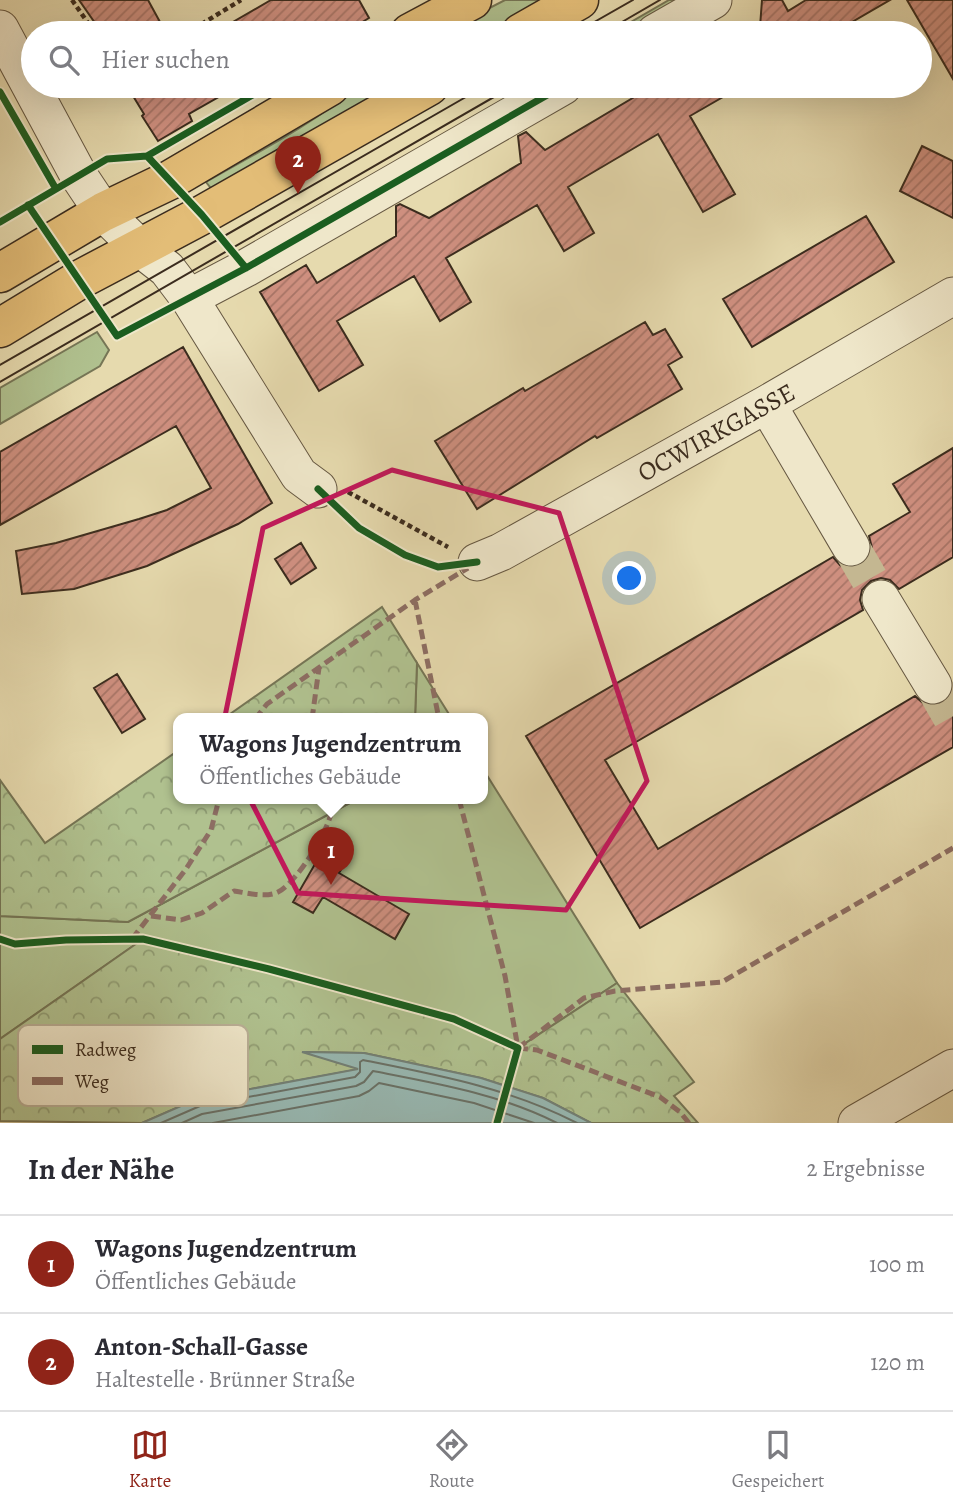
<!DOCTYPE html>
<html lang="de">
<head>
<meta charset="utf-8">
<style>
  :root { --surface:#fff; --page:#f7f7f7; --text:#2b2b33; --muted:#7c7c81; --line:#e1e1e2; --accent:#8f2418 }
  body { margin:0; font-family:Alegreya,serif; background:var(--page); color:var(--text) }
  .you { position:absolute; left:630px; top:579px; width:24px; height:24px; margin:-18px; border:5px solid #fff; border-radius:50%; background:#1a73e8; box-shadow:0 0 0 10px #1a73e833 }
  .badge { display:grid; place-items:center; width:46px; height:46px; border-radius:50%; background:var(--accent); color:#fff; font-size:23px; font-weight:700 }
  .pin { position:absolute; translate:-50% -58px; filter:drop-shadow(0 2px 4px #0008) }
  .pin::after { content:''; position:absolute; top:37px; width:24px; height:21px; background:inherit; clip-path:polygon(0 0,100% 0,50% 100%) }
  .popup { position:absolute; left:173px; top:713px; width:315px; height:91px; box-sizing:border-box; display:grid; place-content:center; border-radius:14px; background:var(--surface); filter:drop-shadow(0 2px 5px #0005); font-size:23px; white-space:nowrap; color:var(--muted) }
  .popup b { font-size:26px; color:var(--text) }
  .popup::after { content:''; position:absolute; left:50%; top:100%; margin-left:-14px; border:14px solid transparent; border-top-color:var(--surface) }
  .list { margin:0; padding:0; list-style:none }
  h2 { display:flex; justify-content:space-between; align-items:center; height:91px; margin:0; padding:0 28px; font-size:30px }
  h2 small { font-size:23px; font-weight:400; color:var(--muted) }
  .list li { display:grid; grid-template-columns:46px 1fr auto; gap:21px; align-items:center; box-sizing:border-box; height:98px; padding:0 28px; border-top:2px solid var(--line) }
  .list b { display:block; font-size:26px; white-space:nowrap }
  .list p { margin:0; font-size:23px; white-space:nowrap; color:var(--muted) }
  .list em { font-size:23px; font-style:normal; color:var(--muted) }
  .icon { flex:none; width:38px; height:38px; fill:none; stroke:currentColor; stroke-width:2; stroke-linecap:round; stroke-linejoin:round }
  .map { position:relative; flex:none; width:953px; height:1123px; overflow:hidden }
  .search { position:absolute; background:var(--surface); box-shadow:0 7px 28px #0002; left:21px; right:21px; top:21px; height:77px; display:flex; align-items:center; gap:18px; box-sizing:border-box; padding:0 24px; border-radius:38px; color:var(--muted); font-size:26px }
  .sheet { height:287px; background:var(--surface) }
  nav { display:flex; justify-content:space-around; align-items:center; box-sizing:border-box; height:98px; border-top:2px solid var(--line); background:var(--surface); font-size:19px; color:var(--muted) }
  nav a { display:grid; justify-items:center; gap:4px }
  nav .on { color:var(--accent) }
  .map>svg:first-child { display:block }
</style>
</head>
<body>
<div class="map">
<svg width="953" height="1123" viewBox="0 0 953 1123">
  <defs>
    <pattern id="forest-crowns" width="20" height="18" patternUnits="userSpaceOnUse" patternTransform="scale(1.75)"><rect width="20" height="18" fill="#b0c18f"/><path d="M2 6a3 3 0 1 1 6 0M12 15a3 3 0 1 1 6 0" fill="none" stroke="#909d74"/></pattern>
    <pattern id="building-hatch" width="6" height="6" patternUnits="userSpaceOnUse" patternTransform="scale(1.75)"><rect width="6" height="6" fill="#ce8f7f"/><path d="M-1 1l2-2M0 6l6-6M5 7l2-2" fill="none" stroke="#a87567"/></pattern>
  </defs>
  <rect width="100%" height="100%" fill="#e6daae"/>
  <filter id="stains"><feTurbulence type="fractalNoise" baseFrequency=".00286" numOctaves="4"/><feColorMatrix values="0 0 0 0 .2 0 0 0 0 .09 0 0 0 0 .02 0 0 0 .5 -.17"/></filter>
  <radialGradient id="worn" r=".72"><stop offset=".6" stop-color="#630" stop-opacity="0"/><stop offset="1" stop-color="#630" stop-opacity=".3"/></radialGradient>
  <path fill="#b0c18f" stroke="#767656" stroke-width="2" d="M505,0h47l-58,33h-53z
    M669,0h25l-57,33h-25z
    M358,86h41l-185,106 -8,-10c52,-30 106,-57 152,-96z
    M97,332l12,18 -9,16 -100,58v-36z
    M417,663l35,56h-37z
    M483,769l134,214 -99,65 -64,-29 -311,-80 -143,100v-123l128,6 229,-123h126z"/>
  <path fill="url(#forest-crowns)" stroke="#767656" stroke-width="2" d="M382,607l35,56 -2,56h-192z
    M179,750v49h178l-229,123 -128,-6v-136l45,63z
    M143,939l126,30 185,50 64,29 99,-65 77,99 -20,14 24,27h-107l-48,-25 -62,-20 -117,-25 -59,-1 55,17 -163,30 -55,24 -142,-2v-82z"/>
  <path fill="#98b9b3" stroke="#738177" stroke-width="2" d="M302,1052l62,1 117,25 62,20 48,25h-449l55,-24 161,-30z"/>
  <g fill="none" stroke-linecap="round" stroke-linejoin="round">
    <path stroke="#6a7268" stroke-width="2" d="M161,1123l39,-17 155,-29 5,-5v-10l3,-2c75,15 146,28 214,63
      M182,1123l20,-9 154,-28 8,-4 9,-11c62,12 127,23 184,52
      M213,1123l146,-27 10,-5 10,-8 95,20 60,20"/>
  </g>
  <path fill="url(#building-hatch)" stroke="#3b2c1e" stroke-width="2" d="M79,0h69l18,33h-64z
    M271,0h88l10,18 -25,15h-130z
    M762,0h20l6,11 18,-11h84l-57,33h-83l10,-6z
    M907,0h46v79z
    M127,86h111l-49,28 3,7 -34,20 -16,-25 2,-2z
    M653,86h89l-52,30 45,78 -32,18 -45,-78 -90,53 26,46 -30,18 -27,-46 -91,53 25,44 -31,19 -26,-45 -77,45 26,44 -44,26 -59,-99 46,-27 11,18 79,-47v-30l4,-2 29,14 92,-55 -3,-27 8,-4 19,18z
    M922,146l31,15v57l-53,-27z
    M866,216l28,46 -142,85 -29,-48z
    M645,322l8,13 12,-6 17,28 -14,8 14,24 -85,49 -2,-2 -118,73 -42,-68 88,-53 2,3z
    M183,347l89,156 -34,21 -91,42 -73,23 -52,5 -6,-43 40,-8 83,-24 28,-9 44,-22 -35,-62 -176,99v-73z
    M953,448v109l-54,32 -9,-9 -9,-2 -10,3 -9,9 -2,10 3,10 -258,150 53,89 257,-153 9,8 10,2 10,-3 7,-7 2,-7v58l-313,181 -114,-192 307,-179 7,8 10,3 12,-3 7,-7 3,-10 -3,-12 41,-24 -17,-28z
    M301,543l15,25 -25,16 -16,-25z
    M117,674l28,45 -23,14 -28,-45z
    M326,845l22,13 -9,15 70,41 -14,25 -72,-42 -10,16 -20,-11z"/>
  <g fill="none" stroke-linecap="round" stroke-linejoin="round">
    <path stroke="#c4b791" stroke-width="37" stroke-dasharray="37 18" stroke-linecap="butt" d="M851,547l30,52
      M933,685l20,35"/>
    <defs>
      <path id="minor" d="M0,29l79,147 24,36 37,36 27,21 22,29 110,177 19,14
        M655,33l58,-33
        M189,298l57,-30 317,-182
        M767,404l84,143
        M477,562l24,-10 266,-148 186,-108
        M881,599l52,86
        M857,1123l96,-55"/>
      <path id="major" d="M410,33l62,-33
        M521,33l58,-33
        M0,273l103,-61 67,-32 160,-94
        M0,328l79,-48 123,-65 227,-129"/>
    </defs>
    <use href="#minor" stroke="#665842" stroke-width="39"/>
    <use href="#major" stroke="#3b2c1e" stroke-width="41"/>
    <path stroke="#3b2c1e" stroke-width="4.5" stroke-dasharray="5 3.5" stroke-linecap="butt" d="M72,0l23,33
      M187,33l54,-33
      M71,93l20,-7
      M348,492l100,55"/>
    <use href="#minor" stroke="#efe7ca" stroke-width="37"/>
    <use href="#major" stroke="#e3bd77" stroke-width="38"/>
    <path stroke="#3b2c1e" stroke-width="2" d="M575,33l58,-33
      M603,33l57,-33
      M0,365l485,-279
      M0,382l513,-296"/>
    <path stroke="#8d6e63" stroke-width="5" stroke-dasharray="10 5" stroke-linecap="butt" d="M415,600l24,119
      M255,719l12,-15 148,-104 53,-32
      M312,719l7,-51
      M459,799l46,177 13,72
      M151,916l30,4 21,-7 32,-22c14,2 32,7 44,1 19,-9 60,-73 54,-93
      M132,939l54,-70 25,-39 8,-31
      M518,1048l66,-50 31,-7 107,-9 231,-134
      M518,1048l19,2 123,47 20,15 9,11"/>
    <defs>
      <path id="cycleway" d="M0,92l56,97
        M147,156l55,59 44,53
        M28,205l89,131 129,-68 317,-182
        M0,222l107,-63 40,-3 121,-70
        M318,489l41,39 46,27 33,12 39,-5
        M0,939l15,5 51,-4 77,-1 126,30 185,50 64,29 -21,75"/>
    </defs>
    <use href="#cycleway" stroke="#efe7ca" stroke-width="11"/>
    <use href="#cycleway" stroke="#1b5e20" stroke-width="7"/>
  </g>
  <path fill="none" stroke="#c2185b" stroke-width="5" stroke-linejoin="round" d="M392,470l167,43 88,268 -81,129 -268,-17 -78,-152 43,-213z"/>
  <g text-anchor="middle" stroke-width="7" stroke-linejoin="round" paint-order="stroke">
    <g font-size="26" fill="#3b2c1e" stroke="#efe7ca">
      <text transform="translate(716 432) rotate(-29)" y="9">OCWIRKGASSE</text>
    </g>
  </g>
  <rect x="18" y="1025" width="230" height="81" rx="10" fill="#efe7ca" stroke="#b9af96" stroke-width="2"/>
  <rect x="32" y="1045" width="31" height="9" fill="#1b5e20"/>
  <rect x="32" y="1077" width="31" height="8" fill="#8d6e63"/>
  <g font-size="19" fill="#3b2c1e">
    <text x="75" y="1056">Radweg</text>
    <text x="75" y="1088">Weg</text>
  </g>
  <rect width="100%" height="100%" filter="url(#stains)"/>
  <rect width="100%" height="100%" fill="url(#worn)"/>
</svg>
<div class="you"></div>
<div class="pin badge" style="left:331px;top:885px">1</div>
<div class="popup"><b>Wagons Jugendzentrum</b>Öffentliches Gebäude</div>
<div class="pin badge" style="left:298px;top:194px">2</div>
<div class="search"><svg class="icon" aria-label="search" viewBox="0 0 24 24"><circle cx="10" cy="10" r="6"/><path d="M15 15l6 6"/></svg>Hier suchen</div>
</div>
<section class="sheet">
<h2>In der Nähe<small>2 Ergebnisse</small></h2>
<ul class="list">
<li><span class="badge">1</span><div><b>Wagons Jugendzentrum</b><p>Öffentliches Gebäude</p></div><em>100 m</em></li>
<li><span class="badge">2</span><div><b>Anton-Schall-Gasse</b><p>Haltestelle · Brünner Straße</p></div><em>120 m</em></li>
</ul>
</section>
<nav>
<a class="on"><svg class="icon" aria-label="map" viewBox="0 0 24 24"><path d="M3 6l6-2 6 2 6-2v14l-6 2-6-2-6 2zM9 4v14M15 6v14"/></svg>Karte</a>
<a><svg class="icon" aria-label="directions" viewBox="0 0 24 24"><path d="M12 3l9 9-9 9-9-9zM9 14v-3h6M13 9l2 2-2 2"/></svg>Route</a>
<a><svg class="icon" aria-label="saved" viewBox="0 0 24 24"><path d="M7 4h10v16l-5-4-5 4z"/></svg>Gespeichert</a>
</nav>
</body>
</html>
